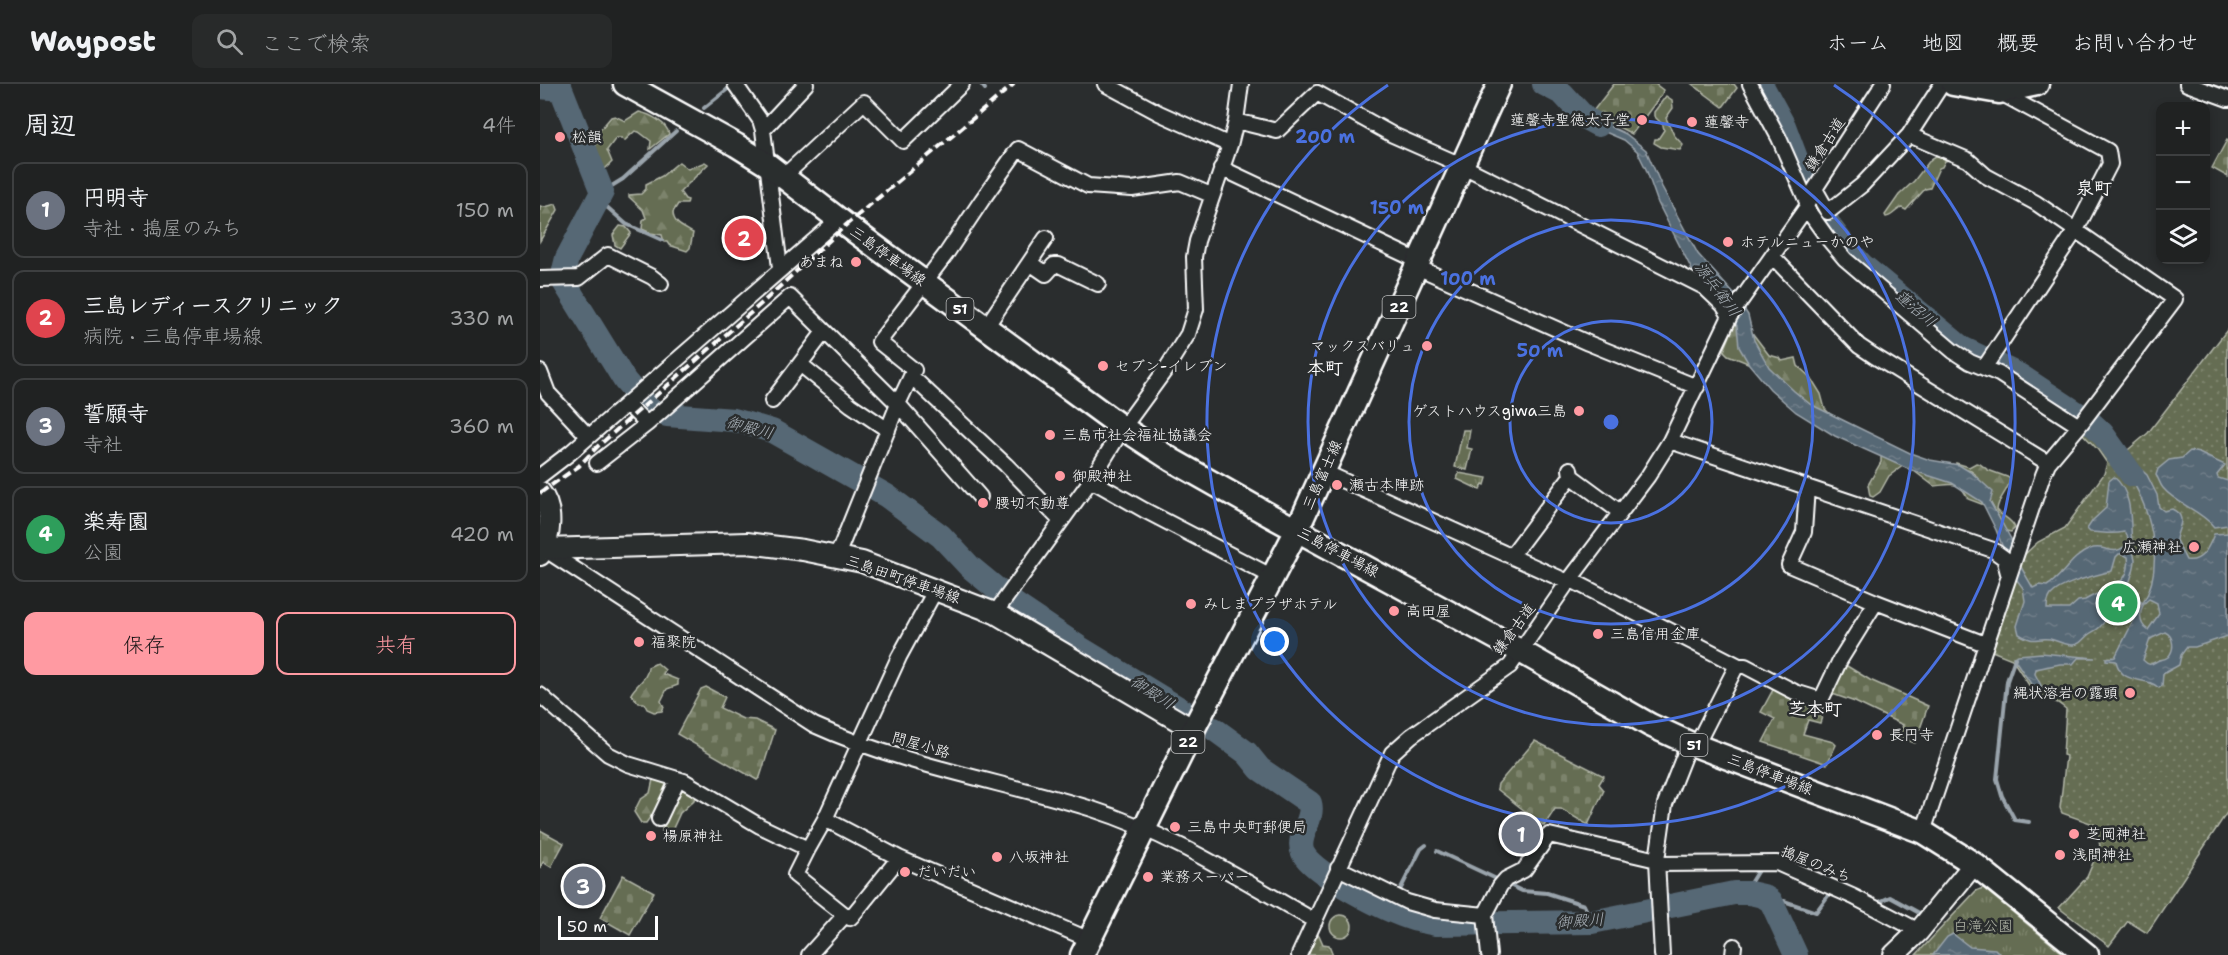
<!DOCTYPE html>
<html lang="ja">
<head>
<meta charset="utf-8">
<style>
  :root { --surface:#202222; --page:#282a2a; --text:#f1f3f6; --muted:#a2a4a5; --line:#3d3f40; --accent:#ff9aa2 }
  body { margin:0; font-family:"Shantell Sans","Klee One",sans-serif; background:var(--page); color:var(--text) }
  .controls { position:absolute; right:18px; top:18px; display:grid; overflow:hidden; border-radius:12px; box-shadow:0 3px 9px #0003 }
  .controls button { width:54px; height:54px; display:grid; place-items:center; padding:0; border:0; border-bottom:2px solid var(--line); background:var(--surface); color:var(--text); font:30px sans-serif }
  .scale { position:absolute; left:18px; bottom:15px; width:100px; box-sizing:border-box; padding-left:6px; border:3px solid #fff; border-top:0; font-size:16px; line-height:21px; white-space:nowrap; color:#fff; -webkit-text-stroke:4px #2a2d2e; paint-order:stroke }
  .you { position:absolute; left:735px; top:558px; width:21px; height:21px; margin:-15px; border:4px solid #fff; border-radius:50%; background:#1a73e8; box-shadow:0 0 0 9px #1a73e833 }
  .badge { display:grid; place-items:center; width:39px; height:39px; border-radius:50%; background:var(--accent); color:#fff; font-size:20px; font-weight:700 }
  .pin { position:absolute; translate:-50% -50%; border:3px solid #fff; box-shadow:0 2px 6px #0006 }
  .list { margin:0; padding:0; list-style:none }
  h2 { display:flex; justify-content:space-between; align-items:center; height:78px; margin:0; padding:0 24px; font-size:26px }
  h2 small { font-size:20px; font-weight:400; color:var(--muted) }
  .list li { display:grid; grid-template-columns:39px 1fr auto; gap:18px; align-items:center; box-sizing:border-box; height:96px; margin:0 12px 12px; padding:0 12px; border:2px solid var(--line); border-radius:12px }
  .list b { display:block; font-size:22px; white-space:nowrap }
  .list p { margin:0; font-size:20px; white-space:nowrap; color:var(--muted) }
  .list em { font-size:20px; font-style:normal; color:var(--muted) }
  .actions { display:flex; gap:12px; padding:18px 24px }
  .actions a { flex:1; padding:14px 0; border:2px solid var(--accent); border-radius:12px; text-align:center; font-size:21px; color:var(--accent) }
  .actions .main { background:var(--accent); color:#111 }
  .icon { flex:none; width:33px; height:33px; fill:none; stroke:currentColor; stroke-width:2; stroke-linecap:round; stroke-linejoin:round }
  .map { position:relative; flex:none; width:1688px; height:871px; overflow:hidden }
  header { display:flex; align-items:center; gap:36px; box-sizing:border-box; height:84px; padding:0 30px; background:var(--surface); border-bottom:2px solid var(--line) }
  header strong { font-size:28px }
  nav { display:flex; gap:33px; margin-inline-start:auto; font-size:21px }
  .search { width:420px; height:54px; background:var(--page); display:flex; align-items:center; gap:15px; box-sizing:border-box; padding:0 21px; border-radius:12px; color:var(--muted); font-size:22px }
  main { display:flex }
  aside { flex:1; background:var(--surface) }
  .map>svg:first-child { display:block }
</style>
</head>
<body>
<header>
<strong>Waypost</strong>
<div class="search"><svg class="icon" aria-label="search" viewBox="0 0 24 24"><circle cx="10" cy="10" r="6"/><path d="M15 15l6 6"/></svg>ここで検索</div>
<nav><a>ホーム</a><a>地図</a><a>概要</a><a>お問い合わせ</a></nav>
</header>
<main>
<aside>
<h2>周辺<small>4件</small></h2>
<ul class="list">
<li><span class="badge" style="background:#6b7280">1</span><div><b>円明寺</b><p>寺社 · 搗屋のみち</p></div><em>150 m</em></li>
<li><span class="badge" style="background:#e0444e">2</span><div><b>三島レディースクリニック</b><p>病院 · 三島停車場線</p></div><em>330 m</em></li>
<li><span class="badge" style="background:#6b7280">3</span><div><b>誓願寺</b><p>寺社</p></div><em>360 m</em></li>
<li><span class="badge" style="background:#2e9e5b">4</span><div><b>楽寿園</b><p>公園</p></div><em>420 m</em></li>
</ul>
<div class="actions"><a class="main">保存</a><a>共有</a></div>
</aside>
<div class="map">
<svg width="1688" height="871" viewBox="0 0 1688 871">
  <defs>
    <pattern id="forest-firs" width="22" height="20" patternUnits="userSpaceOnUse" patternTransform="scale(1.5)"><rect width="22" height="20" fill="#656d52"/><path d="M5 1l3.5 6h-7zM16 11l3.5 6h-7z" fill="#7c836c"/></pattern>
    <pattern id="cemetery-stones" width="16" height="16" patternUnits="userSpaceOnUse" patternTransform="scale(1.5)"><rect width="16" height="16" fill="#656d52"/><path d="M2 7V4a2 2 0 0 1 4 0v3zM10 15v-3a2 2 0 0 1 4 0v3z" fill="#7c836c"/></pattern>
    <pattern id="park-tufts" width="24" height="20" patternUnits="userSpaceOnUse" patternTransform="scale(1.5)"><rect width="24" height="20" fill="#656d52"/><path d="M3 7l-1-3M5 7V3M7 7l1-3M15 17l-1-3M17 17v-4M19 17l1-3" fill="none" stroke="#7c836c"/></pattern>
    <pattern id="garden-dots" width="8" height="8" patternUnits="userSpaceOnUse" patternTransform="scale(1.5)"><rect width="8" height="8" fill="#656d52"/><path d="M2 2h.1M6 6h.1" fill="none" stroke="#7c836c" stroke-width="1.8" stroke-linecap="round"/></pattern>
    <pattern id="water-ripples" width="26" height="14" patternUnits="userSpaceOnUse" patternTransform="scale(1.5)"><rect width="26" height="14" fill="#576774"/><path d="M2 4q2-2 4 0t4 0M15 11q2-2 4 0t4 0" fill="none" stroke="#707e89"/></pattern>
  </defs>
  <rect width="100%" height="100%" fill="#2a2d2e"/>
  <filter id="ink" filterUnits="userSpaceOnUse"><feTurbulence type="fractalNoise" baseFrequency=".0167" numOctaves="2"/><feDisplacementMap in="SourceGraphic" scale="12" xChannelSelector="R" yChannelSelector="G"/><feConvolveMatrix kernelMatrix="1 2 1 2 8 2 1 2 1" color-interpolation-filters="sRGB"/></filter>
  <g filter="url(#ink)">
    <path fill="#656d52" stroke="#b2b6a8" stroke-width="1.5" d="M790 842a11 11 0 1 1 22 0a11 11 0 1 1-22 0Z"/>
    <path fill="url(#forest-firs)" stroke="#b2b6a8" stroke-width="1.5" d="M1126,12l6,4 1,8 -7,10 8,17 9,10 -3,5 -19,-3 -7,-4 1,-4h3l6,-9 -1,-5 -9,-9v-4z
      M99,28c11,2 28,11 30,22l-19,15 1,-8 -12,-9 -4,-1 -11,10 -2,-3h-6l-9,12 5,12 -11,11 -3,-1 -1,-5 3,-8 -4,-8 -1,-15 16,-19 4,-1 10,5z
      M1396,72h5l8,4 -4,1 -3,6 -3,1 -9,20 -5,1 -19,21 -4,-2c-6,1 -10,9 -16,9l-1,-2 14,-20 15,-14 17,-22z
      M139,78l9,7 17,-7 3,2 -28,28 5,7 3,1 -1,4h-9l-5,8c0,12 10,15 20,21l-3,15 -3,3 -18,-6 -2,-3h-3l-2,-7 -11,-2 -9,-4 1,-9 3,-2 -3,-8 -14,-13v-2l12,-1 5,-5v-5l16,-8z
      M16,120l2,6 -18,31v-35l5,1z
      M80,142l6,1 5,6 -11,15 -5,-3 -2,-10z
      M1195,240l2,1 13,39 -22,-9 -4,-4 6,-15 -2,-6z
      M1210,246l19,25 11,3 2,3 14,-3 2,8 13,12 10,16 4,15 5,5 25,13 -35,-12 -44,-40 -18,-19z
      M1341,371l23,10 -15,11 -9,16 -7,5 -3,-1 -2,-11 13,-23z
      M1416,379l13,4 7,-4 4,1 8,6 22,8c-1,14 -12,19 -13,32 6,8 14,8 18,18l-4,4 -5,-1 -31,-57 -4,-3 -15,-4z
      M1374,387l55,12 15,22 -16,-6c-9,-20 -18,-14 -34,-13z
      M117,579l8,7 -2,4 15,6v5l-11,4 -6,12 3,6 -2,4 -8,1 -7,-3 -3,-6h-5l-8,-9c5,-10 17,-15 17,-27z
      M114,691l37,14 4,6 -1,5 -14,13 -12,26 -4,-1 2,-4 -4,-2 1,-10 -9,-6h-3l-5,7h-5l-7,-11 6,-12 10,-7z
      M776,850l3,1 4,9 6,1 4,10h-30z"/>
    <path fill="url(#cemetery-stones)" stroke="#b2b6a8" stroke-width="1.5" d="M1074,0h41l8,6 -1,4 -30,40 -19,-10 -23,-9z
      M1152,0h42l3,4 -14,19z
      M1687,56l1,1v36l-16,-9z
      M1302,579l28,17 58,26 -13,37 -16,-6 4,-12 -48,-23 -28,-10z
      M1235,602l37,17 -2,5 13,6 -3,9 -12,-3 -5,14 30,8 3,3 -9,19 -64,-22 12,-23 -14,-7z
      M166,603l19,10 -5,11 23,11 12,1 20,10 -15,47 -3,3 -80,-46 24,-45z
      M995,657l69,35 -5,8 5,6 -16,35 -27,-16h-6l-11,17 -47,-37 1,-5z
      M0,746l24,13 -13,24 -8,-5 -3,6z
      M83,791l31,17 -24,43 -30,-17z"/>
    <path fill="url(#park-tufts)" stroke="#b2b6a8" stroke-width="1.5" d="M923,346h7l-3,18 5,1 -5,21 -12,-3z
      M919,389l28,5 -2,7 -2,-1 -3,6 -23,-11z
      M1443,804l82,67h-149l60,-64z"/>
    <path fill="url(#garden-dots)" stroke="#b2b6a8" stroke-width="1.5" d="M1687,246l1,481 -81,122 -19,-12 -19,25 -50,-38 28,-31 13,-31 -4,-21 -34,-12 -2,-5 6,-52 -3,-1 3,-46 -8,-6 -24,-10 -22,-34 -20,-8 32,-96 14,-13 27,-14 39,-54 3,-11 -9,-13 -17,-18 14,-16 28,38 25,-21z"/>
    <path fill="url(#water-ripples)" stroke="#9aa4ac" stroke-width="1.5" fill-rule="evenodd" d="M1035,20l10,11 41,19 20,16 16,37 36,67 36,40 14,21 6,25 15,27 25,24 16,13 100,49 20,7 29,5 13,8 21,19 -3,10 21,37 11,30 11,19 6,-3 8,1c17,-10 23,-29 43,-37 16,-6 24,11 39,-7l-2,-7 -3,-3c-12,3 -23,0 -34,0l-3,-3 6,-9 13,-12 3,-27 5,-4c20,16 16,48 18,70 0,5 3,9 3,13 0,9 -5,19 -7,28l4,8 11,7c24,-40 6,-99 -18,-134l9,-6 13,12 10,20 2,12 5,4 8,-2c17,8 5,19 4,31l10,20c16,3 23,-13 28,-26l14,-1v103l-33,11h-8l-6,8 -2,10 -16,9 -1,12 -3,2c-13,-13 -37,-1 -43,-27l-10,-1v-2l9,-1 27,-53c-34,-20 -25,7 -42,23 -4,4 -9,5 -12,8 -6,5 -7,9 -15,10 -9,0 -15,-4 -23,-6 -15,-2 -14,5 -31,-5l-2,-8 8,-25 -2,-13 -9,-12 -18,-46 -14,-28 -30,-19 -44,-14 -73,-33 -39,-24 -26,-23 -21,-25 -10,-17 -2,-21 -4,-8 -27,-37 -14,-11 -34,-67 -12,-34 -9,-18 -13,-11 -38,-16 -13,-18zM1579,470h4l5,3c4,30 -22,30 -43,43l-7,1 -9,8h-22c0,-4 1,-10 4,-14 10,-12 46,-20 61,-24l4,-14zM1609,515l8,4 2,11 -11,16c-11,-7 -9,-24 1,-31zM1625,548c9,4 10,18 3,25 -4,3 -6,2 -9,3 -8,4 -9,7 -16,0l7,-21z
      M1650,367l9,2 26,12 -8,10 1,3 10,3v44l-14,2c-12,-16 -38,-23 -51,-39 -3,-3 -4,-9 -7,-13l2,-6 11,-9 13,-2z
      M1501,569l54,5h-17l-5,6h-13l-24,5 -1,5 8,15 -1,3 -5,1 -24,-36 5,-2z
      M1413,850l17,13 25,2 5,5 -67,1 14,-18z"/>
    <g fill="none" stroke-linecap="round" stroke-linejoin="round">
      <path stroke="#9aa4ac" stroke-width="4" d="M441,0l4,5
        M164,24l25,-20
        M62,108l21,-13 53,-48
        M57,117l11,7 18,16 36,16
        M1475,574l-8,23 -10,98 5,17 13,24 14,2
        M897,767l85,40 25,2 37,12 8,17
        M859,808l22,-43 5,-4
        M1204,809l16,-26
        M1229,816l15,1 32,11 14,-19
        M1337,819l13,-6 33,18
        M852,826l2,-6"/>
      <path stroke="#576774" stroke-width="24" d="M1004,0l19,10 22,24 13,7
        M1221,0l23,42 21,56 26,46 15,20 16,17 100,83 57,27 70,46 13,12 30,42
        M0,3l21,2 41,103 -35,66 -3,12v12l61,99 25,29 17,5 67,5 38,11 115,65 54,40 29,31 46,38 64,43 105,64
        M674,645l33,24 13,16 50,34c5,16 -15,34 -7,50 11,22 86,59 110,66 7,2 15,3 23,5l156,-2 142,-29h16l13,3 8,5 25,54"/>
      <defs>
        <path id="street" d="M195,0l25,36 3,10 17,138
          M565,0l54,29 71,32
          M1210,0l29,54 28,64
          M1647,0l41,15
          M696,37l41,10 40,-38 76,42 68,30 243,122 19,18 7,11
          M223,46l43,-46
          M1369,51l59,25 18,16 50,27 139,96 -96,127
          M681,84l189,89 7,10 171,76 109,44
          M243,93l81,-75 39,39 59,-57
          M1275,105l13,23 34,-27 47,-50 33,-51
          M1266,124l23,32 16,19 108,92 17,11 29,12 80,52 -31,37 -5,12 -120,357
          M1233,173l86,89 15,10 174,107
          M490,179l16,11 8,-9h5l39,19
          M0,195l39,-1 29,-23 44,22 9,7
          M446,243l60,-89
          M260,280l51,41 37,25
          M1444,284l92,-138 34,-66 -2,-13 -109,-59
          M0,288l8,21 40,43
          M371,292l95,89 55,56
          M232,317l52,-69
          M87,320l20,20
          M1130,357l323,109 11,8 4,15
          M57,379l50,-39 143,-127 108,107 82,93
          M784,388l244,110h7l164,84h6l50,26 26,8 19,-40 36,-58
          M0,392l30,-23 269,-234
          M1031,392l49,36
          M551,396l53,30 129,67
          M1267,403l-3,45 -15,33 87,37 109,42
          M4,465l270,176c88,40 186,56 278,84 79,25 150,71 223,112
          M297,472l61,-152 16,-34 -35,-28 67,-88 36,-54 36,-51 70,37 44,3 48,-7 31,13
          M971,472l60,-80 -1,-7
          M455,529l96,-133 32,-52 43,-59 22,-35 8,-25 -2,-52 3,-16 33,-96 6,-24 5,-37
          M0,611l68,59 20,10 56,17 76,45 48,23 17,-30 74,-162 37,-68
          M1156,662l41,-81
          M119,735l19,-40
          M285,735l74,39 191,82
          M268,765l-13,26 50,40
          M1117,780l120,-1 77,34 65,34
          M798,784l69,34 28,8 50,5 4,40
          M945,831l15,-29 6,-7 18,-9 25,-35 108,25
          M269,871l36,-40 5,3 2,-2 47,-58
          M759,871l93,-202 19,-17 99,-70 58,-84 80,-106 22,-35 60,-125 76,-108 3,-10 74,-114
          M1122,871l-5,-95 8,-56 24,-61
          M1193,871l1,-9"/>
        <path id="secondary" d="M0,408c14,17 11,45 0,63
          M4,465l203,-6 56,7 59,12 133,51 199,117
          M1354,871l25,-24 55,-67"/>
        <path id="primary" d="M85,0l111,61 32,20 78,60 277,203 49,32 99,56 249,135 130,74 39,18 234,89 51,32 113,91
          M1413,0l46,8 38,-8
          M542,871l114,-231 101,-194 202,-446"/>
      </defs>
      <use href="#street" stroke="#fff" stroke-width="18"/>
      <use href="#secondary" stroke="#fff" stroke-width="24"/>
      <use href="#primary" stroke="#fff" stroke-width="27"/>
      <use href="#street" stroke="#2a2d2e" stroke-width="14"/>
      <use href="#secondary" stroke="#2a2d2e" stroke-width="20"/>
      <use href="#primary" stroke="#2a2d2e" stroke-width="22"/>
      <path stroke="#fff" stroke-width="4" stroke-dasharray="9 4.5" stroke-linecap="butt" d="M0,409l39,-27 18,-19 165,-144 84,-78 168,-141"/>
    </g>
  </g>
  <g fill="none" stroke="#4a71e0" stroke-width="3">
    <circle cx="1071" cy="338" r="101"/>
    <circle cx="1071" cy="338" r="202"/>
    <circle cx="1071" cy="338" r="303"/>
    <path d="M1294 1A404 404 0 1 1 848 1"/>
  </g>
  <g fill="#ff9aa2" stroke="#2a2d2e" stroke-width="2">
    <circle cx="1102" cy="36" r="6"/>
    <circle cx="1152" cy="38" r="6"/>
    <circle cx="20" cy="53" r="6"/>
    <circle cx="1188" cy="158" r="6"/>
    <circle cx="316" cy="178" r="6"/>
    <circle cx="887" cy="262" r="6"/>
    <circle cx="563" cy="282" r="6"/>
    <circle cx="1039" cy="327" r="6"/>
    <circle cx="510" cy="351" r="6"/>
    <circle cx="520" cy="392" r="6"/>
    <circle cx="797" cy="401" r="6"/>
    <circle cx="443" cy="419" r="6"/>
    <circle cx="1654" cy="463" r="6"/>
    <circle cx="651" cy="520" r="6"/>
    <circle cx="854" cy="527" r="6"/>
    <circle cx="1058" cy="550" r="6"/>
    <circle cx="99" cy="558" r="6"/>
    <circle cx="1590" cy="609" r="6"/>
    <circle cx="1337" cy="651" r="6"/>
    <circle cx="635" cy="743" r="6"/>
    <circle cx="1534" cy="750" r="6"/>
    <circle cx="111" cy="752" r="6"/>
    <circle cx="1520" cy="771" r="6"/>
    <circle cx="457" cy="773" r="6"/>
    <circle cx="365" cy="788" r="6"/>
    <circle cx="608" cy="793" r="6"/>
  </g>
  <g text-anchor="middle" stroke-width="5" stroke-linejoin="round" paint-order="stroke">
    <g fill="#2a2d2e" stroke="#bfc0c0" stroke-width="1.5">
      <rect x="842.5" y="212" width="33" height="22" rx="4.5"/>
      <rect x="406.5" y="214" width="27" height="22" rx="4.5"/>
      <rect x="631.5" y="647" width="33" height="22" rx="4.5"/>
      <rect x="1140.5" y="650" width="27" height="22" rx="4.5"/>
    </g>
    <g font-size="14" font-weight="bold" fill="#fff">
      <text x="859" y="228">22</text>
      <text x="420" y="230">51</text>
      <text x="648" y="663">22</text>
      <text x="1154" y="666">51</text>
    </g>
    <g font-size="15" fill="#fff" stroke="#2a2d2e" text-anchor="start">
      <text x="1090" y="41" text-anchor="end">蓮馨寺聖徳太子堂</text>
      <text x="1164" y="43">蓮馨寺</text>
      <text x="32" y="58">松韻</text>
      <text x="1200" y="163">ホテルニューかのや</text>
      <text x="304" y="183" text-anchor="end">あまね</text>
      <text x="875" y="267" text-anchor="end">マックスバリュ</text>
      <text x="575" y="287">セブン-イレブン</text>
      <text x="1027" y="332" text-anchor="end">ゲストハウスgiwa三島</text>
      <text x="522" y="356">三島市社会福祉協議会</text>
      <text x="532" y="397">御殿神社</text>
      <text x="809" y="406">瀬古本陣跡</text>
      <text x="455" y="424">腰切不動尊</text>
      <text x="1642" y="468" text-anchor="end">広瀬神社</text>
      <text x="663" y="525">みしまプラザホテル</text>
      <text x="866" y="532">高田屋</text>
      <text x="1070" y="555">三島信用金庫</text>
      <text x="111" y="563">福聚院</text>
      <text x="1578" y="614" text-anchor="end">縄状溶岩の露頭</text>
      <text x="1349" y="656">長円寺</text>
      <text x="647" y="748">三島中央町郵便局</text>
      <text x="1546" y="755">芝岡神社</text>
      <text x="123" y="757">楊原神社</text>
      <text x="1532" y="776">浅間神社</text>
      <text x="469" y="778">八坂神社</text>
      <text x="377" y="793">だいだい</text>
      <text x="620" y="798">業務スーパー</text>
    </g>
    <g font-size="15" fill="#fff" stroke="#2a2d2e">
      <text transform="translate(1285 60) rotate(-57)" y="5">鎌倉古道</text>
      <text transform="translate(348 172) rotate(36)" y="5">三島停車場線</text>
      <text transform="translate(782 391) rotate(-66)" y="5">三島富士線</text>
      <text transform="translate(798 468) rotate(28)" y="5">三島停車場線</text>
      <text transform="translate(363 495) rotate(19)" y="5">三島田町停車場線</text>
      <text transform="translate(974 545) rotate(-53)" y="5">鎌倉古道</text>
      <text transform="translate(381 661) rotate(16)" y="5">問屋小路</text>
      <text transform="translate(1230 690) rotate(21)" y="5">三島停車場線</text>
      <text transform="translate(1276 780) rotate(22)" y="5">搗屋のみち</text>
    </g>
    <g font-size="15" fill="#b2b6a8" stroke="#2a2d2e">
      <text x="1443" y="847">白滝公園</text>
    </g>
    <g font-size="16" font-style="italic" fill="#abb3ba" stroke="#2a2d2e">
      <text transform="translate(1178 205) rotate(53)" y="6">源兵衛川</text>
      <text transform="translate(1376 224) rotate(40)" y="6">蓮沼川</text>
      <text transform="translate(210 343) rotate(15)" y="6">御殿川</text>
      <text transform="translate(613 608) rotate(33)" y="6">御殿川</text>
      <text transform="translate(1040 836) rotate(-4)" y="6">御殿川</text>
    </g>
    <g font-size="18" font-weight="bold" fill="#fff" stroke="#2a2d2e">
      <text x="1554" y="110">泉町</text>
      <text x="785" y="290">本町</text>
      <text x="1275" y="631">芝本町</text>
    </g>
  </g>
  <circle cx="1071" cy="338" r="9" fill="#4a71e0" stroke="#2a2d2e" stroke-width="3"/>
  <g font-size="18" text-anchor="middle" font-weight="bold" fill="#4a71e0" stroke="#2a2d2e" stroke-width="5" stroke-linejoin="round" paint-order="stroke">
    <text x="785" y="59">200 m</text>
    <text x="857" y="130">150 m</text>
    <text x="928" y="201">100 m</text>
    <text x="1000" y="273">50 m</text>
  </g>
</svg>
<div class="controls">
<button>+</button>
<button>−</button>
<button><svg class="icon" aria-label="layers" viewBox="0 0 24 24"><path d="M12 4l9 5-9 5-9-5zM3 14l9 5 9-5"/></svg></button>
</div>
<div class="scale">50 m</div>
<div class="you"></div>
<div class="pin badge" style="left:981px;top:750px;background:#6b7280">1</div>
<div class="pin badge" style="left:204px;top:154px;background:#e0444e">2</div>
<div class="pin badge" style="left:43px;top:802px;background:#6b7280">3</div>
<div class="pin badge" style="left:1578px;top:519px;background:#2e9e5b">4</div>
</div>
</main>
</body>
</html>
